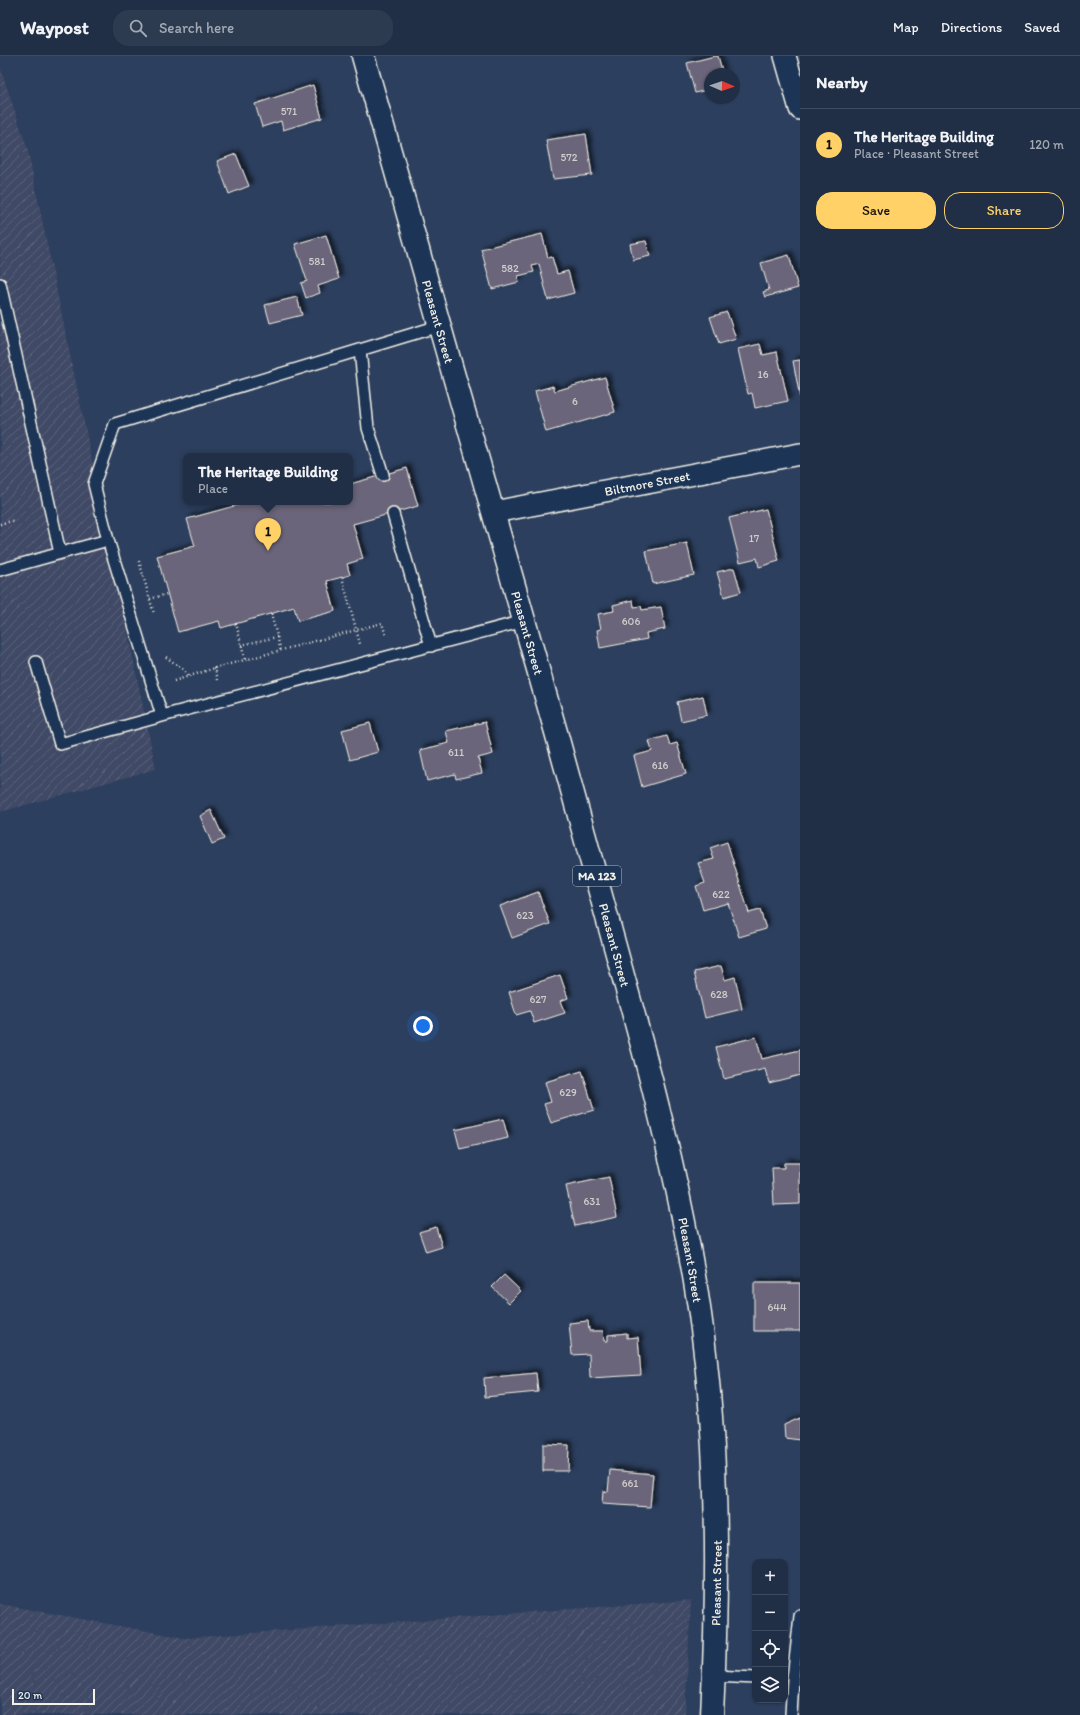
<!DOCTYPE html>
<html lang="en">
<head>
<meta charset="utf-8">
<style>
  :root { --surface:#212f46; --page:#2d3b51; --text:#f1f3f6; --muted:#a2a9b3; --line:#3e4a5f; --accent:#ffd166 }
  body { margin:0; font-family:Itim,sans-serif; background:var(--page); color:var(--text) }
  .controls { position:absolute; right:12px; bottom:12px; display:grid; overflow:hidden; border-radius:8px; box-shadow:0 1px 3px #0004 }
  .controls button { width:36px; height:36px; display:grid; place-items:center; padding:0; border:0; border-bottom:1px solid var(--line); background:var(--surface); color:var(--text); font:20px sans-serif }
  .compass { position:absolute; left:704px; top:12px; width:36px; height:36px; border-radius:50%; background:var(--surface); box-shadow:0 1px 3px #0004; rotate:92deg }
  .scale { position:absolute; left:12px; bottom:10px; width:83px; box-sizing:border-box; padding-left:4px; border:2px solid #f4f1e8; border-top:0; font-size:11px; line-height:14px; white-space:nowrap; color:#f4f1e8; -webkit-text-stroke:3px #1d3557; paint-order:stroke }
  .you { position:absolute; left:423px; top:970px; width:14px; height:14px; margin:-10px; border:3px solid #fff; border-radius:50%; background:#1a73e8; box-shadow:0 0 0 6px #1a73e833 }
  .badge { display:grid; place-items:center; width:26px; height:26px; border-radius:50%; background:var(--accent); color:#111; font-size:13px; font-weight:700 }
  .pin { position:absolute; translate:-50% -33px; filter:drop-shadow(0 1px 2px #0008) }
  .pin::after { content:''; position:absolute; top:21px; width:14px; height:12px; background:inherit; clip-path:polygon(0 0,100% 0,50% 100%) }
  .popup { position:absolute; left:183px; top:397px; width:170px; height:52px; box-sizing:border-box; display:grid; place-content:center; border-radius:8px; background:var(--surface); filter:drop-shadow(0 1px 3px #0005); font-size:13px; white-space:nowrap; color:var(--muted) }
  .popup b { font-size:15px; color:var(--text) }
  .popup::after { content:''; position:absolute; left:50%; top:100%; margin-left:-8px; border:8px solid transparent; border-top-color:var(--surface) }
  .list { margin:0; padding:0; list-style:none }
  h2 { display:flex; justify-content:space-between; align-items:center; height:52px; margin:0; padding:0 16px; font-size:17px }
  h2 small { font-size:13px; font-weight:400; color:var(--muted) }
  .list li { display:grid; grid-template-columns:26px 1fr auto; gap:12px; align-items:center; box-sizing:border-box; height:72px; padding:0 16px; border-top:1px solid var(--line) }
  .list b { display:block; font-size:15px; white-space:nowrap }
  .list p { margin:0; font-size:13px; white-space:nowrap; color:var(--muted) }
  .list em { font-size:13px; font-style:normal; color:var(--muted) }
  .actions { display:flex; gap:8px; padding:12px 16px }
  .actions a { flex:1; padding:9px 0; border:1px solid var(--accent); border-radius:16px; text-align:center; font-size:14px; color:var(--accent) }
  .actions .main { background:var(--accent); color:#111 }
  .icon { flex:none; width:22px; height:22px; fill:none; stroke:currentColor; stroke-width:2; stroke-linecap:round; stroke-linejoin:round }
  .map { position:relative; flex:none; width:800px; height:1659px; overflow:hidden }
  header { display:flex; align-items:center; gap:24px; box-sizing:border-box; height:56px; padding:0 20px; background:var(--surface); border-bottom:1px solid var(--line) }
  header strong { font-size:19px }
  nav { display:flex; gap:22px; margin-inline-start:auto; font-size:14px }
  .search { width:280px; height:36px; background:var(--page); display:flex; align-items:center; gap:10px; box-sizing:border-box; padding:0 14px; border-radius:16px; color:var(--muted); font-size:15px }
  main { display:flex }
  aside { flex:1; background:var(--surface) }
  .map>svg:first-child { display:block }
</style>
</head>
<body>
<header>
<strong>Waypost</strong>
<div class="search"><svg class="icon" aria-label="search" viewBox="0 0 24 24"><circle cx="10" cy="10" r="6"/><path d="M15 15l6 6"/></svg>Search here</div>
<nav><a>Map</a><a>Directions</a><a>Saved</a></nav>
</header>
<main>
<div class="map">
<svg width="800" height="1659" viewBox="0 0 800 1659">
  <defs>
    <pattern id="industrial-furrows" width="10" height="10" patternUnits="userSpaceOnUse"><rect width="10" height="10" fill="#3f4a66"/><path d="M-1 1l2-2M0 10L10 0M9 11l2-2" fill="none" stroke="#5b657c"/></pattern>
    <filter id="shadow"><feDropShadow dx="3.5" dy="-3.5" stdDeviation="2" flood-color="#0009"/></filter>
  </defs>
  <rect width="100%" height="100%" fill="#2c3f5e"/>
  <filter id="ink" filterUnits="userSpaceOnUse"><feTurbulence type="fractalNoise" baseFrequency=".025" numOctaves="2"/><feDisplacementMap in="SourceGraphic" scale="8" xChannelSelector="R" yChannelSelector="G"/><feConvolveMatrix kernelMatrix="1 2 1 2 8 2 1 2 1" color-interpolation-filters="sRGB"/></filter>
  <g filter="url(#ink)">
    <path fill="url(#industrial-furrows)" d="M0,11l27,80 129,622 -156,43z
      M691,1544l-6,115h-685v-111l185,34z"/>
    <path fill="#6a657a" stroke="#f4f1e8" filter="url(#shadow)" d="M715,0h3l5,18h-13v15l-15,4 -8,-30z
      M313,29l9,33 -39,12 -2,-9 -19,6 -7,-23z
      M586,78l6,41 -39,4 -7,-39z
      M236,98l13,32 -20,8 -12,-33z
      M542,178l6,24 4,-1 5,17 11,-3 6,22 -26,7 -9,-36 -7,2 2,6 -16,4 1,6 -27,7 -11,-40z
      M326,179l13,44 -21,7 2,7 -14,5 -5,-15 6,-2 -12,-37z
      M646,185l4,15 -17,4 -3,-16z
      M789,199l9,33 -33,9 -2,-5 6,-2 -8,-27z
      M297,241l5,18 -32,8 -5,-18z
      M727,256l9,27 -17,5 -9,-27z
      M760,288l3,11 14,-3 11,49 -33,7 -3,-15 -4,1 -10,-45z
      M800,304v38l-7,-37z
      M605,321l10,35 -69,20 -11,-41 18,-5 2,5z
      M407,412l11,38 -65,18 10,35 -16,5 3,11 -23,6 8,30 -37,10 -4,-14 -73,21 -2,-7 -41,11 -21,-76 38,-10 -8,-27 62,-17h101v-18z
      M766,453l13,52 -20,6 -2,-9 -17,4 -11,-44z
      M687,487l7,32 -41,9 -7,-33z
      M734,512l7,24 -17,5 -7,-25z
      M633,544l1,7 7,-1 1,4 19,-3 4,22 -19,4 1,6 -47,9 -3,-18 4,-1 -3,-15 16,-3 -1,-6z
      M703,640l4,19 -26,6 -4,-19z
      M485,666l8,32 -15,4 4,15 -26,6 -1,-5 -28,7 -7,-31 29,-7 -3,-12z
      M370,667l8,29 -28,8 -8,-30z
      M667,680l3,9 7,-2 9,31 -44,13 -8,-31 18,-5 -3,-10z
      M211,754l13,29 -12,5 -12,-28z
      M727,786l22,71 11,-3 6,19 -27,8 -11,-34 -25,7 -7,-24 9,-3 -7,-20 16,-4 -4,-11z
      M538,836l12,32 -38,14 -12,-32z
      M721,910l4,14 10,-3 7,32 -37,9 -11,-46z
      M560,919l8,23 -8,3 5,12 -31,10 -4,-12 -14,4 -7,-23z
      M756,981l6,22 38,-9v25l-31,8 -4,-14 -41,10 -8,-32z
      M582,1015l12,39 -43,13 -7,-19 7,-2 -6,-20z
      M503,1063l5,19 -48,11 -5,-19z
      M784,1107h16v41l-26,1 -2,-37h12z
      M609,1121l8,40 -42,9 -9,-40z
      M436,1171l6,20 -16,5 -7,-20z
      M504,1219l17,16 -12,12 -17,-16z
      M754,1227h46v48h-46z
      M588,1265l1,10h14l1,10h4v-6l19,-2v5l11,-1 3,38 -51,3 -1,-24 -17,1 -3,-32z
      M536,1317l2,19 -53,5 -1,-19z
      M800,1362v22l-15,-2 -1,-13z
      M543,1388l26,1 -1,26h-25z
      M610,1414l43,4 -3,33 -48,-3 1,-13 5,1z"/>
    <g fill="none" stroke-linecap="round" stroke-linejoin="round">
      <defs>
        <path id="lane" d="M0,228l60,269
          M360,294l8,78 15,47
          M393,458l38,132
          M108,484l54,176 362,-95
          M0,514l108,-30 -14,-56 21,-60 324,-98
          M36,606l24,82 102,-28
          M714,1620l41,2
          M791,1659l2,-36 7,-63"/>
        <g id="street">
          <path d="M785,0l15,53"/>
          <path id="s1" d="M494,456l306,-58"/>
        </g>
        <g id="highway">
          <path id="s2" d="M363,0c63,226 129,450 193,676 26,93 52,186 77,280 25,91 48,183 63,276 23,141 23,285 16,427"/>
        </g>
      </defs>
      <use href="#lane" stroke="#f4f1e8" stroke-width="14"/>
      <use href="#street" stroke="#f4f1e8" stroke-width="24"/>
      <use href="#highway" stroke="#f4f1e8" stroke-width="25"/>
      <path stroke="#f4f1e8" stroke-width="2.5" stroke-dasharray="1 3" stroke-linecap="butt" d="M0,468l15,-4
        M139,505l15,53
        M342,521l18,67
        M150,543l17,-5
        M271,558l10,37
        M236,567l9,37
        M241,589l36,-8
        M166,601l18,13 4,7
        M218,624l-3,-12 167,-45 4,13
        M174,625l41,-13"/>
      <use href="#lane" stroke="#1d3557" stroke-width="11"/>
      <use href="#street" stroke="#1d3557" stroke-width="21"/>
      <use href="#highway" stroke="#1d3557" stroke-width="22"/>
    </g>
  </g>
  <g text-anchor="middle" stroke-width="3.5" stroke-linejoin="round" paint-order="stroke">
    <g font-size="11" fill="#d2cecc">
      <text x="289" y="59">571</text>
      <text x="569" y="105">572</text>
      <text x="317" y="209">581</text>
      <text x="510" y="216">582</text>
      <text x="763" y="322">16</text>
      <text x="575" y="349">6</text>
      <text x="754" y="486">17</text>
      <text x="631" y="569">606</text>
      <text x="456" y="700">611</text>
      <text x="660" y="713">616</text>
      <text x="721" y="842">622</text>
      <text x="525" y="863">623</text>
      <text x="719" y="942">628</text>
      <text x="538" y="947">627</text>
      <text x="568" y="1040">629</text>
      <text x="592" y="1149">631</text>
      <text x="777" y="1255">644</text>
      <text x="630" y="1431">661</text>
    </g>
    <rect fill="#1d3557" stroke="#b4b9bc" stroke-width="1" x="573" y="810" width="48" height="20" rx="3"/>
    <g font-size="12" font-weight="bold" fill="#f4f1e8">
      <text x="597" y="824">MA 123</text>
    </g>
    <g font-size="13" fill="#f4f1e8" stroke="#1d3557">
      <text dy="5" stroke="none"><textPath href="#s2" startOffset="276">Pleasant Street</textPath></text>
      <text dy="5" stroke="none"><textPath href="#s1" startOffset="156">Biltmore Street</textPath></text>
      <text dy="5" stroke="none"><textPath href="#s2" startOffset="600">Pleasant Street</textPath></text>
      <text dy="5" stroke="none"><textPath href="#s2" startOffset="924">Pleasant Street</textPath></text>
      <text dy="5" stroke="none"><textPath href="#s2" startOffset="1248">Pleasant Street</textPath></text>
      <text transform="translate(716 1527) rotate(-89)" y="5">Pleasant Street</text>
    </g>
  </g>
</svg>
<div class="controls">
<button>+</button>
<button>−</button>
<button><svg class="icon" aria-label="locate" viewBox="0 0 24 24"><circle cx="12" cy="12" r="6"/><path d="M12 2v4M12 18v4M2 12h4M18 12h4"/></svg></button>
<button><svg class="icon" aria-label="layers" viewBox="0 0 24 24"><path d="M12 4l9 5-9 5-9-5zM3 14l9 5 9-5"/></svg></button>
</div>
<svg class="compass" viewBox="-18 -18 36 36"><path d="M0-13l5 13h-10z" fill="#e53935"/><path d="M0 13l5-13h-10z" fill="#a2a9b3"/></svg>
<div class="scale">20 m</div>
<div class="you"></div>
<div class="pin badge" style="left:268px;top:495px">1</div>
<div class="popup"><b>The Heritage Building</b>Place</div>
</div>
<aside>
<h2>Nearby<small></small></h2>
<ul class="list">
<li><span class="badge">1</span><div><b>The Heritage Building</b><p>Place · Pleasant Street</p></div><em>120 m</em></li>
</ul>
<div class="actions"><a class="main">Save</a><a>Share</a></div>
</aside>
</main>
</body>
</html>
